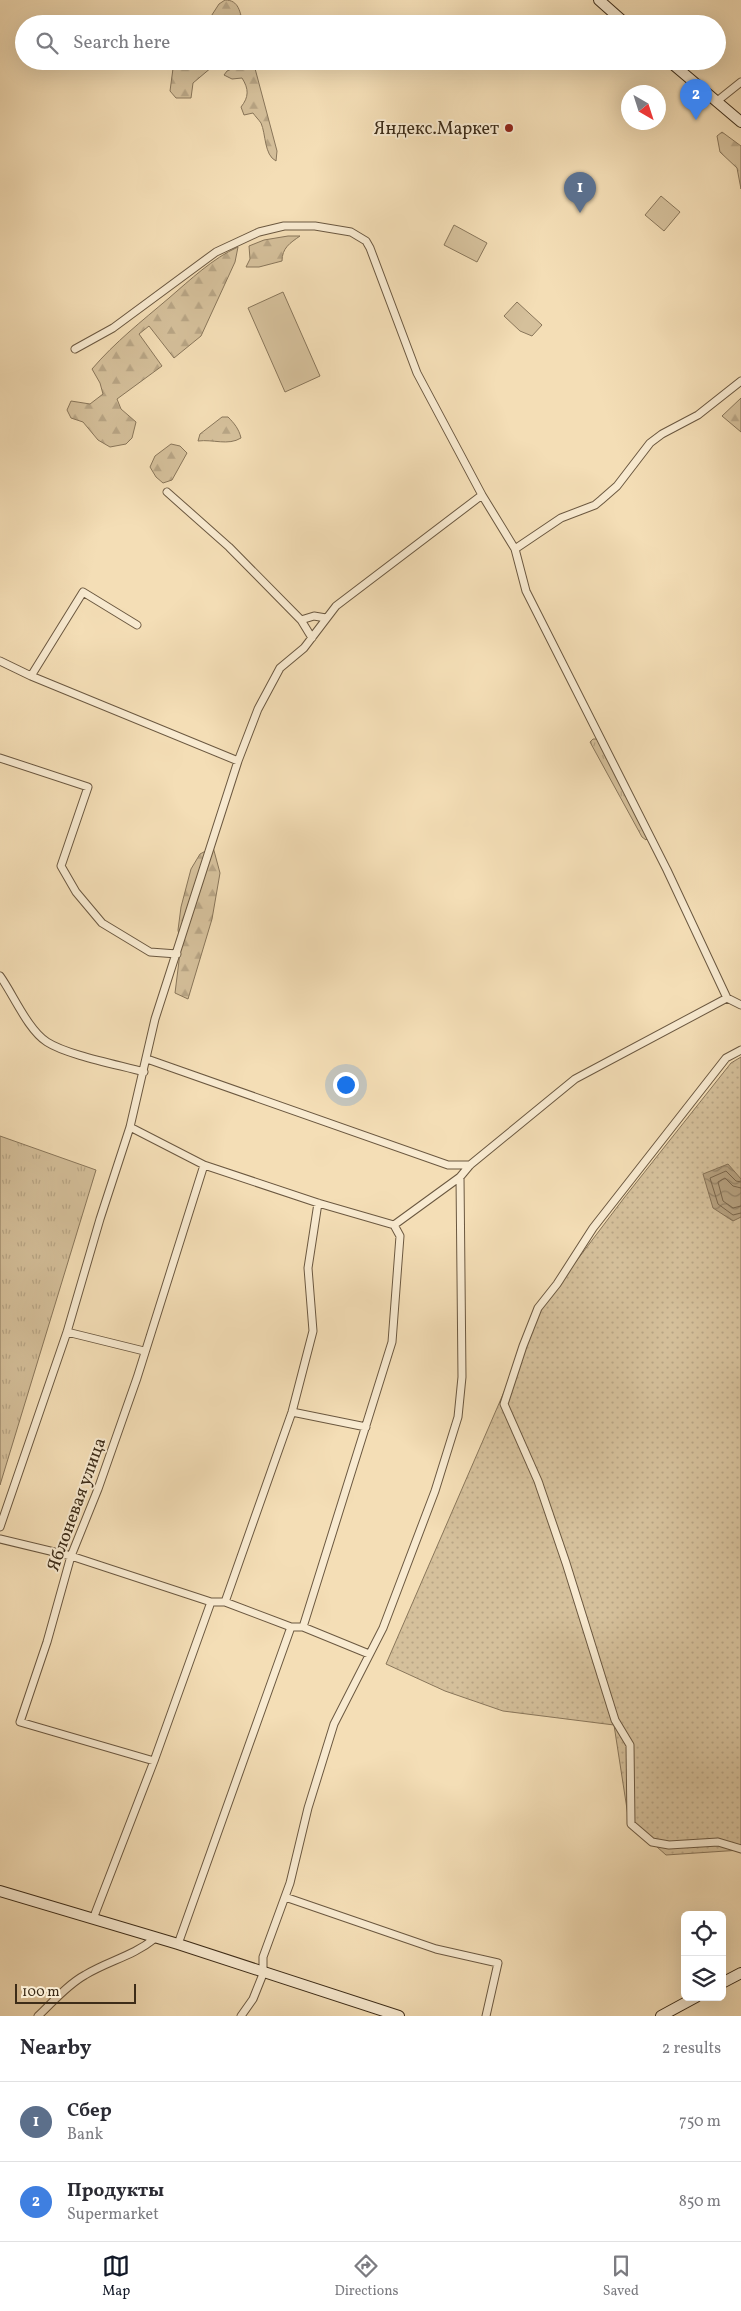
<!DOCTYPE html>
<html lang="en">
<head>
<meta charset="utf-8">
<style>
  :root { --surface:#fff; --page:#f2f2f3; --text:#2b2b33; --muted:#7c7c81; --line:#e1e1e2; --accent:#111827 }
  body { margin:0; font-family:Vollkorn,serif; background:var(--page); color:var(--text) }
  .controls { position:absolute; right:15px; bottom:15px; display:grid; overflow:hidden; border-radius:8px; box-shadow:0 5px 20px #0002 }
  .controls button { width:45px; height:45px; display:grid; place-items:center; padding:0; border:0; border-bottom:1px solid var(--line); background:var(--surface); color:var(--text); font:25px sans-serif }
  .compass { position:absolute; left:621px; top:85px; width:45px; height:45px; border-radius:50%; background:var(--surface); box-shadow:0 5px 20px #0002; rotate:141deg }
  .scale { position:absolute; left:15px; bottom:12px; width:121px; box-sizing:border-box; padding-left:5px; border:2px solid #3d2c18; border-top:0; font-size:14px; line-height:18px; white-space:nowrap; color:#3d2c18; -webkit-text-stroke:4px #f8ead0; paint-order:stroke }
  .you { position:absolute; left:345px; top:1084px; width:18px; height:18px; margin:-12px; border:4px solid #fff; border-radius:50%; background:#1a73e8; box-shadow:0 0 0 8px #1a73e833 }
  .badge { display:grid; place-items:center; width:32px; height:32px; border-radius:50%; background:var(--accent); color:#fff; font-size:16px; font-weight:700 }
  .pin { position:absolute; translate:-50% -41px; filter:drop-shadow(0 1px 2px #0008) }
  .pin::after { content:''; position:absolute; top:26px; width:18px; height:15px; background:inherit; clip-path:polygon(0 0,100% 0,50% 100%) }
  .list { margin:0; padding:0; list-style:none }
  h2 { display:flex; justify-content:space-between; align-items:center; height:65px; margin:0; padding:0 20px; font-size:21px }
  h2 small { font-size:16px; font-weight:400; color:var(--muted) }
  .list li { display:grid; grid-template-columns:32px 1fr auto; gap:15px; align-items:center; box-sizing:border-box; height:80px; padding:0 20px; border-top:1px solid var(--line) }
  .list b { display:block; font-size:19px; white-space:nowrap }
  .list p { margin:0; font-size:16px; white-space:nowrap; color:var(--muted) }
  .list em { font-size:16px; font-style:normal; color:var(--muted) }
  .icon { flex:none; width:28px; height:28px; fill:none; stroke:currentColor; stroke-width:2; stroke-linecap:round; stroke-linejoin:round }
  .map { position:relative; flex:none; width:741px; height:2016px; overflow:hidden }
  .search { position:absolute; background:var(--surface); box-shadow:0 5px 20px #0002; left:15px; right:15px; top:15px; height:55px; display:flex; align-items:center; gap:12px; box-sizing:border-box; padding:0 18px; border-radius:28px; color:var(--muted); font-size:19px }
  .sheet { height:225px; background:var(--surface) }
  nav { display:flex; justify-content:space-around; align-items:center; box-sizing:border-box; height:70px; border-top:1px solid var(--line); background:var(--surface); font-size:14px; color:var(--muted) }
  nav a { display:grid; justify-items:center; gap:2px }
  nav .on { color:var(--accent) }
  .map>svg:first-child { display:block }
</style>
</head>
<body>
<div class="map">
<svg width="741" height="2016" viewBox="0 0 741 2016">
  <defs>
    <pattern id="grass-tufts" width="24" height="20" patternUnits="userSpaceOnUse" patternTransform="scale(1.25)"><rect width="24" height="20" fill="#d5c09b"/><path d="M3 7l-1-3M5 7V3M7 7l1-3M15 17l-1-3M17 17v-4M19 17l1-3" fill="none" stroke="#b8a585"/></pattern>
    <pattern id="forest-firs" width="22" height="20" patternUnits="userSpaceOnUse" patternTransform="scale(1.25)"><rect width="22" height="20" fill="#d5c09b"/><path d="M5 1l3.5 6h-7zM16 11l3.5 6h-7z" fill="#b8a585"/></pattern>
    <pattern id="garden-dots" width="8" height="8" patternUnits="userSpaceOnUse" patternTransform="scale(1.25)"><rect width="8" height="8" fill="#d5c09b"/><path d="M2 2h.1M6 6h.1" fill="none" stroke="#b8a585" stroke-width="1.8" stroke-linecap="round"/></pattern>
    <pattern id="water-waves" width="16" height="10" patternUnits="userSpaceOnUse" patternTransform="scale(1.25)"><rect width="16" height="10" fill="#b6a180"/><path d="M0 5q4-4 8 0t8 0" fill="none" stroke="#958368"/></pattern>
  </defs>
  <rect width="100%" height="100%" fill="#f4deb6"/>
  <filter id="stains"><feTurbulence type="fractalNoise" baseFrequency=".004" numOctaves="4"/><feColorMatrix values="0 0 0 0 .2 0 0 0 0 .09 0 0 0 0 .02 0 0 0 .5 -.17"/></filter>
  <radialGradient id="worn" r=".72"><stop offset=".6" stop-color="#630" stop-opacity="0"/><stop offset="1" stop-color="#630" stop-opacity=".3"/></radialGradient>
  <path fill="url(#grass-tufts)" stroke="#89765a" d="M593,739h4l52,98 -3,3 -4,-3 -52,-95z
    M0,1136l96,34 -96,315z"/>
  <path fill="url(#forest-firs)" stroke="#89765a" d="M225,0c14,0 15,12 18,24h-37l13,-20z
    M174,61h40l-2,6 -19,16 -2,15h-15l-6,-7z
    M240,61h13l24,90 -1,10c-12,-6 -10,-27 -15,-38 -2,-3 -6,-7 -8,-10l-9,2 -3,-8c8,-10 8,-18 1,-29l-10,1 -8,-4 3,-4 11,-5z
    M722,132l19,14v43l-4,-21 -17,-16 -3,-16z
    M288,236h12c-10,7 -18,12 -18,25l-23,6h-13l4,-8 -1,-13 15,-6z
    M238,247l-3,15 -34,74 -27,22 -25,-32 -10,8 23,32 -45,33 4,10 15,13 -4,16 -6,6 -16,3 -12,-7 -15,-18 -12,-4 -4,-8 4,-9 19,3 13,-10 -3,-11 -8,-14c23,-27 50,-48 77,-71 21,-18 44,-40 69,-51z
    M741,398v34l-19,-16z
    M222,417h6c6,6 11,12 13,21 -13,8 -28,1 -43,3l2,-7z
    M171,444l9,2 7,7 -15,27 -9,3 -7,-6 -6,-10 5,-11z
    M213,847l7,26 -8,46 -24,80 -13,-6 6,-48 -3,-15 3,-23 10,-38 9,-15z"/>
  <path fill="#d5c09b" stroke="#89765a" d="M661,196l19,16 -16,19 -19,-16z
    M454,225l33,18 -10,19 -33,-17z
    M283,292l37,84 -35,16 -37,-84z
    M517,302l25,23 -10,11 -12,-5 -16,-15z"/>
  <path fill="url(#garden-dots)" stroke="#89765a" d="M741,1057v793l-75,5 -37,-33 -15,-97 -111,-14 -58,-20 -59,-27 154,-355 84,-111 107,-135z"/>
  <path fill="url(#water-waves)" stroke="#867256" d="M728,1164l13,15v38l-8,4 -20,-13 -10,-34z"/>
  <g fill="none" stroke-linecap="round" stroke-linejoin="round">
    <path stroke="#7a664c" stroke-width="1" d="M741,1182l-5,-1 -10,-10 -16,7 8,26 15,11 8,-2
      M741,1188l-8,-2 -8,-8 -7,4 5,19 10,7 8,-2"/>
    <defs>
      <path id="street" d="M716,102l25,-20
        M75,349l38,-21 103,-76 43,-20 25,-6h31l36,6 15,9 4,7 47,125 65,122 33,54 11,42 141,279 60,128 14,7
        M167,492l62,55 72,73 11,18
        M515,549l46,-31 34,-13 6,-5 16,-14 33,-43 12,-9 36,-19 43,-34
        M301,620l13,-4 12,2
        M0,661l31,15 207,85
        M31,676l52,-84 54,33
        M0,758l88,29 -27,79 15,26 26,31 48,29 27,2
        M0,976c13,18 28,54 47,66 20,13 72,23 97,30
        M741,1050l-15,8 -133,170 -36,56 -19,24 -15,38 -19,58 34,77 28,82 49,157 15,25 1,79 21,18 17,3 49,-3 23,7
        M147,1059l301,106h22
        M130,1127l74,38 114,38 76,22 66,-48 10,-12 105,-86 152,-81
        M67,1332l77,19
        M292,1412l74,15
        M0,1527l67,-195 33,-113 30,-92 25,-108 83,-258 20,-52 22,-41 24,-20 32,-42 146,-111
        M0,1539l71,17 140,46h14l66,25h12l66,27
        M225,1602l67,-190 21,-81 -5,-63 10,-65
        M303,1627l89,-285 8,-106 -6,-11
        M154,1761l-134,-39 27,-80 24,-86 27,-67 39,-111 67,-213
        M285,1897l151,52 62,14 -12,53
        M93,1919l61,-158 57,-159
        M178,1944l113,-317
        M38,2016c15,-14 29,-31 47,-41 23,-14 48,-19 69,-36
        M241,2016l12,-17 10,-25v-17l27,-74 18,-75 26,-84 49,-96 52,-137 23,-74 4,-40 -2,-200"/>
      <path id="secondary" d="M599,0l27,24
        M669,61l72,61
        M0,1891l178,53 221,72
        M722,1983l19,-10
        M661,2016l35,-19"/>
    </defs>
    <use href="#street" stroke="#6b5840" stroke-width="9"/>
    <use href="#secondary" stroke="#3d2c18" stroke-width="12"/>
    <use href="#street" stroke="#f8ead0" stroke-width="7"/>
    <use href="#secondary" stroke="#f8ead0" stroke-width="10"/>
  </g>
  <circle fill="#8f2418" stroke="#f8ead0" stroke-width="2" cx="509" cy="128" r="5"/>
  <g text-anchor="middle" stroke-width="4" stroke-linejoin="round" paint-order="stroke">
    <g font-size="18" fill="#3d2c18" stroke="#f8ead0" text-anchor="end">
      <text x="499" y="134">Яндекс.Маркет</text>
    </g>
    <g font-size="18" fill="#3d2c18" stroke="#f8ead0">
      <text transform="translate(76 1504) rotate(-70)" y="6">Яблоневая улица</text>
    </g>
  </g>
  <rect width="100%" height="100%" filter="url(#stains)"/>
  <rect width="100%" height="100%" fill="url(#worn)"/>
</svg>
<div class="controls">
<button><svg class="icon" aria-label="locate" viewBox="0 0 24 24"><circle cx="12" cy="12" r="6"/><path d="M12 2v4M12 18v4M2 12h4M18 12h4"/></svg></button>
<button><svg class="icon" aria-label="layers" viewBox="0 0 24 24"><path d="M12 4l9 5-9 5-9-5zM3 14l9 5 9-5"/></svg></button>
</div>
<svg class="compass" viewBox="-18 -18 36 36"><path d="M0-13l5 13h-10z" fill="#e53935"/><path d="M0 13l5-13h-10z" fill="#7c7c81"/></svg>
<div class="scale">100 m</div>
<div class="you"></div>
<div class="pin badge" style="left:580px;top:213px;background:#5c6f8a">1</div>
<div class="pin badge" style="left:696px;top:120px;background:#3f7fe0">2</div>
<div class="search"><svg class="icon" aria-label="search" viewBox="0 0 24 24"><circle cx="10" cy="10" r="6"/><path d="M15 15l6 6"/></svg>Search here</div>
</div>
<section class="sheet">
<h2>Nearby<small>2 results</small></h2>
<ul class="list">
<li><span class="badge" style="background:#5c6f8a">1</span><div><b>Сбер</b><p>Bank</p></div><em>750 m</em></li>
<li><span class="badge" style="background:#3f7fe0">2</span><div><b>Продукты</b><p>Supermarket</p></div><em>850 m</em></li>
</ul>
</section>
<nav>
<a class="on"><svg class="icon" aria-label="map" viewBox="0 0 24 24"><path d="M3 6l6-2 6 2 6-2v14l-6 2-6-2-6 2zM9 4v14M15 6v14"/></svg>Map</a>
<a><svg class="icon" aria-label="directions" viewBox="0 0 24 24"><path d="M12 3l9 9-9 9-9-9zM9 14v-3h6M13 9l2 2-2 2"/></svg>Directions</a>
<a><svg class="icon" aria-label="saved" viewBox="0 0 24 24"><path d="M7 4h10v16l-5-4-5 4z"/></svg>Saved</a>
</nav>
</body>
</html>
